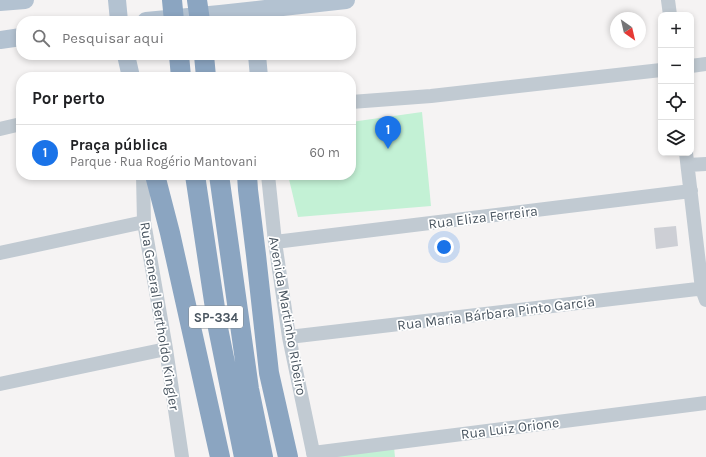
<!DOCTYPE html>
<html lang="pt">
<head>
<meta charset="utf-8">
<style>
  :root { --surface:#fff; --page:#f6f6f6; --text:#202124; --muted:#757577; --line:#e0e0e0; --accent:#1a73e8 }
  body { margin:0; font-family:Karla,sans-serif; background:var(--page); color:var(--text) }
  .controls { position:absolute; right:12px; top:12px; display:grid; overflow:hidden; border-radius:8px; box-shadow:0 2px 6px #0003 }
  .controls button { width:36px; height:36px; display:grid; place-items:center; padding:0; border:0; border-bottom:1px solid var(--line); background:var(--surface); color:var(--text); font:20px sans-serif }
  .compass { position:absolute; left:610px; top:12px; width:36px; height:36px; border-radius:50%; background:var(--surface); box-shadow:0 2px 6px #0003; rotate:146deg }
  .you { position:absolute; left:444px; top:247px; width:14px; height:14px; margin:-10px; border:3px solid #fff; border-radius:50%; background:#1a73e8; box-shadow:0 0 0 6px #1a73e833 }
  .badge { display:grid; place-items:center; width:26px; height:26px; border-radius:50%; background:var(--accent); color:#fff; font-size:13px; font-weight:700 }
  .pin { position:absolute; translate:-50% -33px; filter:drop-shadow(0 1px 2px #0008) }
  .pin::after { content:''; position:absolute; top:21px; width:14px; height:12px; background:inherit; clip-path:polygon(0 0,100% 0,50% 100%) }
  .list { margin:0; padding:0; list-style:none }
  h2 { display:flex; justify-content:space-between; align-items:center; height:52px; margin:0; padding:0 16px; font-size:17px }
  h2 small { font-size:13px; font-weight:400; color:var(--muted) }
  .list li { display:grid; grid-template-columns:26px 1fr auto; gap:12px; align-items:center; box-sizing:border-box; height:56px; padding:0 16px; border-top:1px solid var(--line) }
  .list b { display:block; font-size:15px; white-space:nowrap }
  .list p { margin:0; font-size:13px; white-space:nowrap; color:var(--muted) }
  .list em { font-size:13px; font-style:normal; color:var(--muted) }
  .icon { flex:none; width:22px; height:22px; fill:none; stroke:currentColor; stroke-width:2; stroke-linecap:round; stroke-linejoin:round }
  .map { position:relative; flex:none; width:706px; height:457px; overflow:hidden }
  .search { position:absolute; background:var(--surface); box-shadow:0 2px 6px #0003; left:16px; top:16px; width:340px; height:44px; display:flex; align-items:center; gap:10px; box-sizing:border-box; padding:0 14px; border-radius:16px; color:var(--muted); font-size:15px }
  .panel { position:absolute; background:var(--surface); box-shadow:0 2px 6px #0003; left:16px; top:72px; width:340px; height:108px; border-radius:16px }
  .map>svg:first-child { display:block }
</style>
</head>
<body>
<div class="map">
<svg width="706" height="457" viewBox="0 0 706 457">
  <rect width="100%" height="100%" fill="#f5f3f3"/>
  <path fill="#c3f1d5" d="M422,112l9,94 -133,11 -10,-42h63v-53z
    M394,447l1,10h-75z"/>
  <path fill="#cdcfd5" d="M676,226l2,20 -22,3 -2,-21z"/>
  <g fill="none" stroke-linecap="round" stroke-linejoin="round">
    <path stroke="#c1cad2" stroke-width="14" d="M668,0l2,15
      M691,66l15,-2
      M351,102l80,-6 230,-26
      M0,129l21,-5
      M686,153l16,136 4,11
      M688,165l18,-1
      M143,175l1,47 22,127 16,108
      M268,175l7,67 14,95 25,120
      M275,242l416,-51
      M0,253l144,-31
      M289,337l417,-49
      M0,384l166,-35
      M313,453l393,-50"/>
    <path stroke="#b3c2d1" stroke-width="18" d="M117,0l2,21
      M0,2l25,-2
      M146,21l74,-7 126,-14
      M0,40l21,-3
      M126,55l5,22
      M257,55l2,22"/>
    <path stroke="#8ba5c1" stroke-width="20" d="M172,0l2,21
      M197,0l3,21
      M179,55l2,22
      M204,55l2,22
      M155,175l15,58 50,224
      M195,175l23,153 26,129
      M219,175l30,214 14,68
      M247,175l1,15 8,65 13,118 19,84"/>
  </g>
  <g text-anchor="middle" stroke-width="3.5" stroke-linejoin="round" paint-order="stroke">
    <rect fill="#fff" stroke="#808990" stroke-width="1" x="189" y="306" width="54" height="22" rx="3"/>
    <g font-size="13" font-weight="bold" fill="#4a5661">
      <text x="216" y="322">SP-334</text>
    </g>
    <g font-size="14" fill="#4a5661" stroke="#fff">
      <text transform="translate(483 217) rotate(-7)" y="5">Rua Eliza Ferreira</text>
      <text transform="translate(496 313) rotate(-7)" y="5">Rua Maria Bárbara Pinto Garcia</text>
      <text transform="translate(160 316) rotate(81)" y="5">Rua General Bertholdo Kingler</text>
      <text transform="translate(288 316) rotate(80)" y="5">Avenida Martinho Ribeiro</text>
      <text transform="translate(510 428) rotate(-7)" y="5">Rua Luiz Orione</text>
    </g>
  </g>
</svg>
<div class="controls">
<button>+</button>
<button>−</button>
<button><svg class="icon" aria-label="locate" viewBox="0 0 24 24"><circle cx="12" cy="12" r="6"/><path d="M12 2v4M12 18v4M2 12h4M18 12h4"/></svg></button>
<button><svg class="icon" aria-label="layers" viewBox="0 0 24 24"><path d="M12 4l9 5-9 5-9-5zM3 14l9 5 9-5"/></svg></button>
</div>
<svg class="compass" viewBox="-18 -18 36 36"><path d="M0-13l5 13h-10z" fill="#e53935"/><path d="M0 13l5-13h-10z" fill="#757577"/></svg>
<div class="you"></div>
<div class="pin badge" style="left:388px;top:149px">1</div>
<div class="search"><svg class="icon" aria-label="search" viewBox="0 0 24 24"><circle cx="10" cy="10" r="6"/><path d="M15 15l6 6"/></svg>Pesquisar aqui</div>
<section class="panel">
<h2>Por perto<small></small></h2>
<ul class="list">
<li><span class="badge">1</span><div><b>Praça pública</b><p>Parque · Rua Rogério Mantovani</p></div><em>60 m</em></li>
</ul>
</section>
</div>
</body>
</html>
